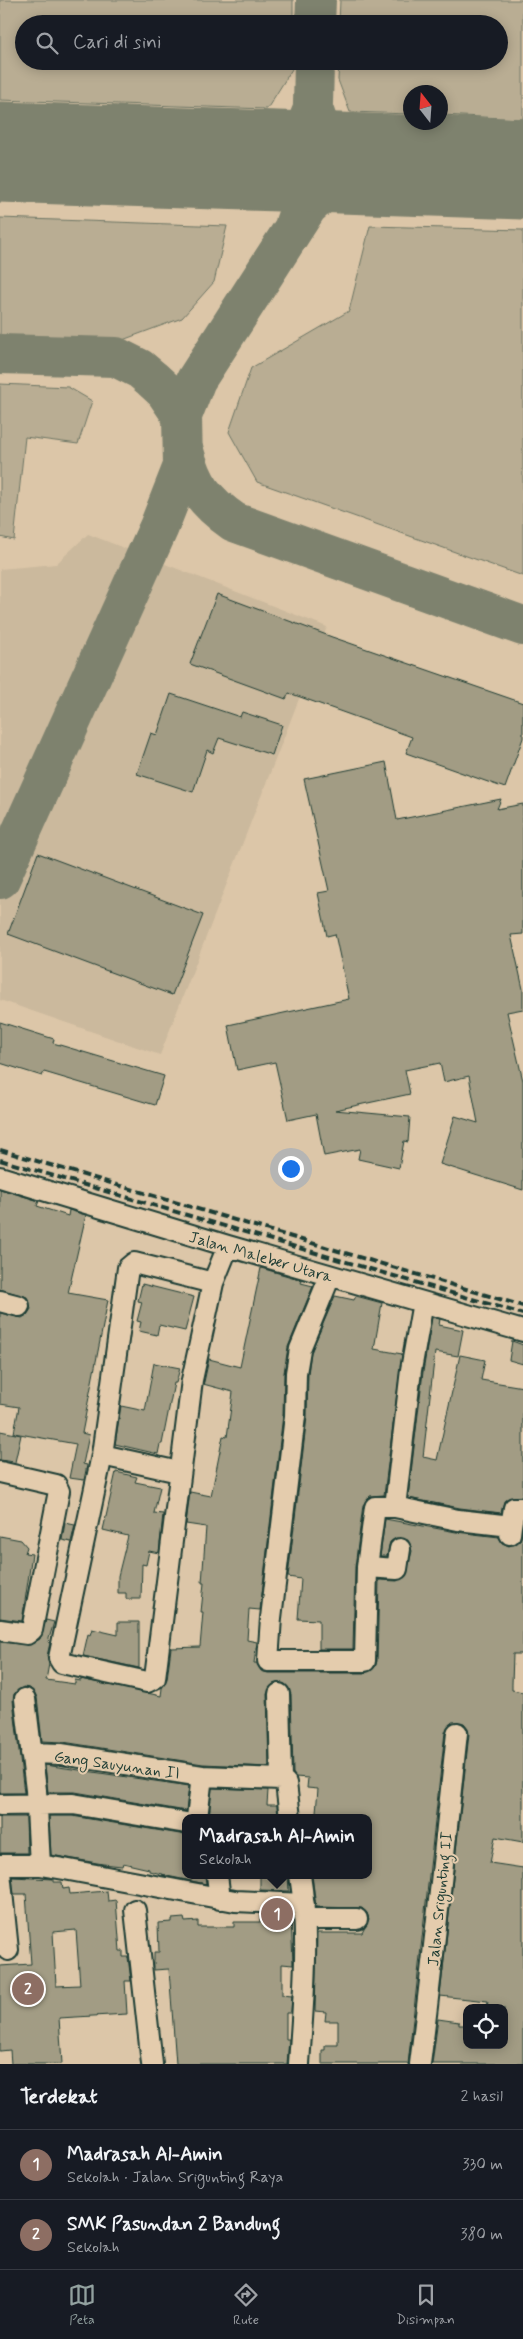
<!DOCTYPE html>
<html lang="id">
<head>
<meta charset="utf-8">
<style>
  :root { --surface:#171b24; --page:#20242c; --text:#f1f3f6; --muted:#9ea1a6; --line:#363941; --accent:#92a19f }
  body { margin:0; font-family:Mynerve,sans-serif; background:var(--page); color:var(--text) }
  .controls { position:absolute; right:15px; bottom:15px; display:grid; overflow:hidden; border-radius:10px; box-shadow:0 2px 12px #0003 }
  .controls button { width:45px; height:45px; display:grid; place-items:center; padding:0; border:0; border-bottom:1px solid var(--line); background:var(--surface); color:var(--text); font:25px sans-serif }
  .compass { position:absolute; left:403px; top:85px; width:45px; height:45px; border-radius:50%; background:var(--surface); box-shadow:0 2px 12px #0003; rotate:343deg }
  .you { position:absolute; left:290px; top:1168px; width:18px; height:18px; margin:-12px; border:4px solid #fff; border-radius:50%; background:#1a73e8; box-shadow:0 0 0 8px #1a73e833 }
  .badge { display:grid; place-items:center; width:32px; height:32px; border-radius:50%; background:var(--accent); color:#fff; font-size:16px; font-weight:700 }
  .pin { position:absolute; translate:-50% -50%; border:2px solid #fff; box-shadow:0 1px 5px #0006 }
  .popup { position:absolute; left:182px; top:1814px; width:190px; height:65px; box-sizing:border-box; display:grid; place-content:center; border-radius:10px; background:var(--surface); filter:drop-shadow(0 1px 4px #0005); font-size:16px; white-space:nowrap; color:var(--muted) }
  .popup b { font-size:19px; color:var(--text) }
  .popup::after { content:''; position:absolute; left:50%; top:100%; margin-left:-10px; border:10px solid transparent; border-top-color:var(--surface) }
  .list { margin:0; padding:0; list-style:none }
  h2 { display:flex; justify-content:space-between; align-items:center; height:65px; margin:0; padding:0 20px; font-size:21px }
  h2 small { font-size:16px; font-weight:400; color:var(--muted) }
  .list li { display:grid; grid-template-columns:32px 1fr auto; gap:15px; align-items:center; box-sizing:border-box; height:70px; padding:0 20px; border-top:1px solid var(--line) }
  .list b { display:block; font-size:19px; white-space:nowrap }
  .list p { margin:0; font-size:16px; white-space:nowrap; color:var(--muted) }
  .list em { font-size:16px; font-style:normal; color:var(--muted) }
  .icon { flex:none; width:28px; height:28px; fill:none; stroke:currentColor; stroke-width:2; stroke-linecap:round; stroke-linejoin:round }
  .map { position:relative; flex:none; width:523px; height:2064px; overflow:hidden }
  .search { position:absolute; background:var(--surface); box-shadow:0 2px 12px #0003; left:15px; right:15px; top:15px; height:55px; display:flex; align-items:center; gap:12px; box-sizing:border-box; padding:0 18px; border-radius:28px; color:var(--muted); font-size:19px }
  .sheet { height:205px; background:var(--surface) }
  nav { display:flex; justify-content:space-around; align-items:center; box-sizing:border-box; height:70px; border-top:1px solid var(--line); background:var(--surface); font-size:14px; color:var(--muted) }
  nav a { display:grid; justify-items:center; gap:2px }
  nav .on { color:var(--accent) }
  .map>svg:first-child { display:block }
</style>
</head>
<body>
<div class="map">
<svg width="523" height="2064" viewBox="0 0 523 2064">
  <rect width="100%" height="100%" fill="#dcc6a8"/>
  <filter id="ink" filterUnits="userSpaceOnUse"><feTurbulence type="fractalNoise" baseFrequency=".02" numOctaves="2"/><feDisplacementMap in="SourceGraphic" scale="10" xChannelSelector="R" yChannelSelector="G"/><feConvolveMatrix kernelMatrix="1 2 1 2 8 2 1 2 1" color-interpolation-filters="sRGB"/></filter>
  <g filter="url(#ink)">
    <path fill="#cbb99d" d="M88,534l239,93 -167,428 -160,-55v-431l56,-5z"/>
    <path fill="#b9ad93" stroke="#6c7564" d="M0,0h293v24h-269v37h268v8l-25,40 -267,-9z
      M340,0h183v119l-82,-4 -1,-23h-30v22l-60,-2 -12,-32 1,-19h160v-37h-160z
      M0,218l227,8 -13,56 -32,36 -73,27 -109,-4z
      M370,226l153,4v346l-266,-94 -28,-50 22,-64 98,-57z
      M0,384l68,3 24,14 -14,43 -53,-7 -11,103 -14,-3z"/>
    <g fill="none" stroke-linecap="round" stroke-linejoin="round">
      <path stroke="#7e826e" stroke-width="40" d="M315,24l1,-24
        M244,160c33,-8 57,-16 69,-51 14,43 27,43 66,55
        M295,223c18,-48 18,-111 19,-162
        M0,354l116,3 24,12 12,10 13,12 17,25
        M184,451c9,34 21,51 50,71l289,104
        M0,879l159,-352 24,-61 -1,-50 14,-36 112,-174 29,-25 16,-8 26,-9"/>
      <path stroke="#7e826e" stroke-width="101" d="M0,152l523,17"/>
    </g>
    <path fill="#a29c84" stroke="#1f3d34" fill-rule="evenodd" d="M217,594l115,43 191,66v35l-18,50 -99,-35 6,-16 -123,-44 -3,6 -96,-35z
      M171,694l69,23 2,-5 40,13 -10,30 -53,-17 -6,15 -6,-3 -14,42 -56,-18 14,-41 6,2z
      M386,762l11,58 104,-21 -4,10 26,-5v130l-12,1 12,54v20l-16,3 16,69v109l-83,-26 15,-48 23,7 -9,-47 -25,6 -4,-19 -35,7 5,24 -75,16 75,7 -2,25 -4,-1 -5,27 -41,-9 2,-10 -36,7 -8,-42 -28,6 -13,-58 -38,8 -9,-45 121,-26 -14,-65 -8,2 -9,-43 11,-2 -25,-112z
      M38,853l165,62 -31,80 -164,-61z
      M0,1022l54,17 -1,4 111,33 -9,29 -111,-33 -2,4 -42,-13z
      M0,1189l39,12 -2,5 31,10 1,-6 17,5 -18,78 40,7 -26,133 7,2 -6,29 4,1 -3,15 -15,-2 7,-34 -62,-11 5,-26 -19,-3v-91l22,5 5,-3 4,-6 -4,-12 -27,-8z
      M261,1268l41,12 -1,3 12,3 -25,61 -4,26 -1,42 -23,195 -11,-1 -2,31 10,2 -3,21h3l4,8 7,2h97l10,-6 2,-6 2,-81 18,1 9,-5 6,-25 -4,-11 -12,-2 -6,4 -3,14h-7l5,-37 71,13 43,5 3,6 7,3 11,-5 3,-15v128h-10l-1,30v6l11,2v150l-28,-5 -5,26 33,5v196h-91l6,-45 21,3v3h8v20h37v-37h-17l1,-7 -48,-5 29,-262 -1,-6 -4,-5 -12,-1 -7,10 -37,332h-86v-14h3v-5h13v-24h-13l1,-9 -11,-1 2,-78h45l7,-14 -2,-6 -5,-5 -46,-1 -4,-32h56v-57h-50l1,-5 -3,-1 2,-23 -11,-1 1,-10 -13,-1 -2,-4 -2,-79 -6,-10h-12l-6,10 2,73 -66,-3 -140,-22 -21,-1 -5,-44 -7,-9 -7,-1 -9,7 -1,6 11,93h-24v-151l30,3 10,-6 6,-19 8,2 -6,20 2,1 -3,13 2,8 -3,16 29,4v-4l6,1v-2l80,17 1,-8 5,-9 4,-31 29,-1 3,-35h-2l3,-29h-2l4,-56 -20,-3 4,-32 21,4 12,-60 4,1 6,-45 -30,-8 1,-2 5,-23 31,8z
      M142,1284l52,13 -9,34 -26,-6 -2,10 -18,-4 2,-9 -4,-1 5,-19 -4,-1z
      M335,1296l19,4 2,-4 26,7 -8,46 28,5 -18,141 -14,1 -7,9 -8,62 -2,82h-34v-29l-21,-1 3,-40 -13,-2 19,-160 1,-43 3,-22z
      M432,1317l8,2 -1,6 24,5 -5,26 -23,-4 -12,105 14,3 23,-105 25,5 -4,20 42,7v109l-15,2 -4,3 -3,12 -41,-5 -52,-10 15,-126z
      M512,1341l11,4v19l-14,-4z
      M154,1363l26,5 -4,15h-2l-12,61h-2l-2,10 -43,-10 6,-38 24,5z
      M0,1431l21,4 -6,27 -15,-2z
      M116,1472l21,5 -2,5 25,5 -6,26 9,1 -4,39 -10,-2 -3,14 -4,-1 -1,35h-15v-6h-8v-17l10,-40 -25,-6z
      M65,1523l10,2 -4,17 -9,-2z
      M0,1536l21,4 6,7 -2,6 7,1 -10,67 -22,-3z
      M118,1622h21v46l-56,-12 5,-22 2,1 2,-6 26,6z
      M45,1765l144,21 -3,25 -111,-19h-27z
      M212,1788l56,2 -1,15h10l1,13h-69z
      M49,1816h23l114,19v40h19l1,9 -44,-9h4l-17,-4v-2l-26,-6 -1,3 -19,-2 -52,-9z
      M0,1817h26l1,36h-27z
      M260,1875h28l1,16 -29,-1z
      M12,1877l42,2v3h8l1,7 6,-1 1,6 37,-3 1,10 8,-1 4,51h3v6h5l3,24h-6l2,33 -68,4 3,46h-51l-1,-14 -10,1v-85l31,-2 -5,-70h-12zM76,1930l4,55 -24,1 -3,-54z
      M260,1914l31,1 2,50 -11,-1v31l10,1 -1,17h-5v26h3l-2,25h-111l-7,-95 -15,1v-18h5l-1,-29 14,-1v-3l12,-1 1,4 13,-1v6h36v-5h26z"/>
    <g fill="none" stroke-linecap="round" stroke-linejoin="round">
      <defs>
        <path id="minor" d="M0,1177l228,69 295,85
          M330,1276l-30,73 -4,24 -1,43 -24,202 -3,43h97l2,-94 30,2 3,-20
          M213,1283l-21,97 -37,298 -8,4 -85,-19 -3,-5 43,-203 26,-187 6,-5 79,20 15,-37
          M0,1301l19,5
          M102,1455l77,17
          M0,1472l56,13 3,6 -27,139 -5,4 -27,-4
          M395,1507l63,13 53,6 -1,8
          M511,1526l3,-18h9
          M367,1567l8,-60h20l16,-137 12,-68
          M279,1694l2,85
          M25,1699l11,91 4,75
          M31,1753l30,1 141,22 -5,42
          M202,1776l79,3
          M281,1779l5,4 4,35
          M0,1805l73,-1 113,19
          M0,1865h40l24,4 171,32 69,3
          M0,1872l8,78
          M217,1875l3,24
          M135,1910l17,154
          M304,1919h53
          M299,2064c4,-62 11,-127 1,-189
          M420,2064c14,-110 25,-220 37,-331"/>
      </defs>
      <use href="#minor" stroke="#1f3d34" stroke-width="24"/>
      <use href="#minor" stroke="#e4ccad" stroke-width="20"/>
      <path stroke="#1f3d34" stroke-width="4" stroke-dasharray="8 4" stroke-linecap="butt" d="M0,1150l523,156
        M0,1160l523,154"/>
    </g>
  </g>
  <g text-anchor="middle" stroke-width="4" stroke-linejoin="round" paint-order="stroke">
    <g font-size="16" fill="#1f3d34" stroke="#e4ccad">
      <text transform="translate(261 1256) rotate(16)" y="6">Jalan Maleber Utara</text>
      <text transform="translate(117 1764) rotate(8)" y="6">Gang Sauyunan II</text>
      <text transform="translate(439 1899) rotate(-84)" y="6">Jalan Srigunting II</text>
    </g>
  </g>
</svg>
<div class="controls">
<button><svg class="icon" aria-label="locate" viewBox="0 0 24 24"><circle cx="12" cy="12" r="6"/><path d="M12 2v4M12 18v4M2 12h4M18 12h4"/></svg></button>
</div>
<svg class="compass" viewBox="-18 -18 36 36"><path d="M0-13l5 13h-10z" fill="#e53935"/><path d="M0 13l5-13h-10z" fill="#9ea1a6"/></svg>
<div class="you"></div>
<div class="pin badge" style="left:277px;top:1914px;background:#8d6e63">1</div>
<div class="popup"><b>Madrasah Al-Amin</b>Sekolah</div>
<div class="pin badge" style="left:28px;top:1989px;background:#8d6e63">2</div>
<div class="search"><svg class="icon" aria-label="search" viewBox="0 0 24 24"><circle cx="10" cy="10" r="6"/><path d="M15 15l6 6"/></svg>Cari di sini</div>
</div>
<section class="sheet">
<h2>Terdekat<small>2 hasil</small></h2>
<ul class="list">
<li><span class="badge" style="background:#8d6e63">1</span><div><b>Madrasah Al-Amin</b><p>Sekolah · Jalan Srigunting Raya</p></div><em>330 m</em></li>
<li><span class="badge" style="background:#8d6e63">2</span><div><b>SMK Pasundan 2 Bandung</b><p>Sekolah</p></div><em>380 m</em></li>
</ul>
</section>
<nav>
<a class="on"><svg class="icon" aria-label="map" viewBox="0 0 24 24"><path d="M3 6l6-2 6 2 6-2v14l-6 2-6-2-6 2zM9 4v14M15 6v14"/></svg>Peta</a>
<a><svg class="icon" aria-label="directions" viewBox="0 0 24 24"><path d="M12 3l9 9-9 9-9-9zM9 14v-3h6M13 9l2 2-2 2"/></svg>Rute</a>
<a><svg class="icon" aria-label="saved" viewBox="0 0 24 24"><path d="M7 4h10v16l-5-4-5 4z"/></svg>Disimpan</a>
</nav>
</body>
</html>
